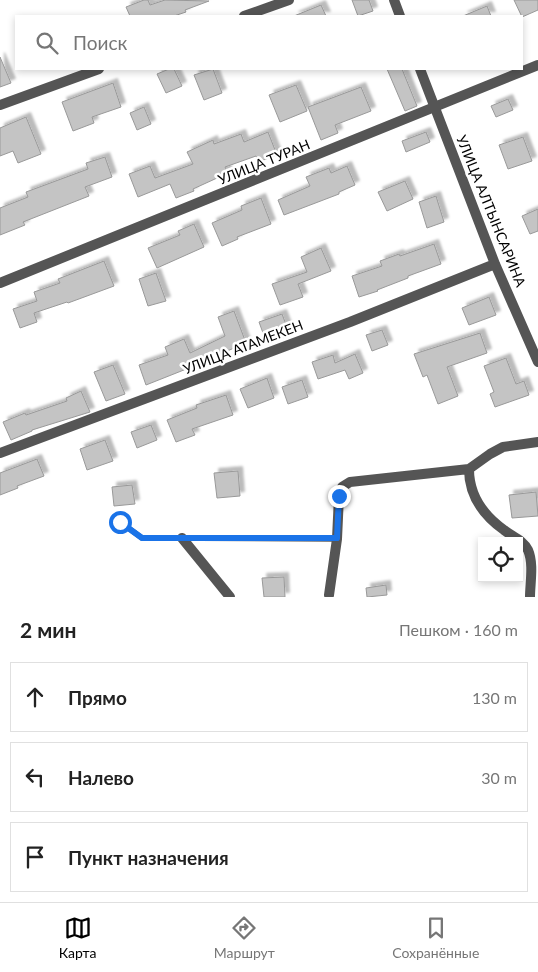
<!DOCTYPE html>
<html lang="ru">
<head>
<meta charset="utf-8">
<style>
  :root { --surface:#fff; --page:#f2f2f2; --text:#222; --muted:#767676; --line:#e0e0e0; --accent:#000 }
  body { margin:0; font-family:Lato,sans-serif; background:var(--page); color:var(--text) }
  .controls { position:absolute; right:15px; bottom:15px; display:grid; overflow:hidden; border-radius:0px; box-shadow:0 2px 8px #0003 }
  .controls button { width:45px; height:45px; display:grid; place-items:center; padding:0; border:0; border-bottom:1px solid var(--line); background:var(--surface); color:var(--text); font:25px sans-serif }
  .stop { position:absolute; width:15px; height:15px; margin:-11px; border:4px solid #1a73e8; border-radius:50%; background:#fff }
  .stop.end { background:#1a73e8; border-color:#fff; box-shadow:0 1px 5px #0008 }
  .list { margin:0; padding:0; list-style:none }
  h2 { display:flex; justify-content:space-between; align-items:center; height:65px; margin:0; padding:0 20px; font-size:21px }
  h2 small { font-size:16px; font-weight:400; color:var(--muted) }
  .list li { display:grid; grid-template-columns:32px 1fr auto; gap:15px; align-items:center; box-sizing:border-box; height:70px; margin:0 10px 10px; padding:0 10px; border:1px solid var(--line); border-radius:0px }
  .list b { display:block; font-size:19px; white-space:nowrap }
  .list em { font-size:16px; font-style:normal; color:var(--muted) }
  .icon { flex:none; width:28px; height:28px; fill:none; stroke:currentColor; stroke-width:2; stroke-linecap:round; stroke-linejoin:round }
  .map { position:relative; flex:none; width:538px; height:597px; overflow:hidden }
  .search { position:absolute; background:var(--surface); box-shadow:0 2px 8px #0003; left:15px; right:15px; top:15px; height:55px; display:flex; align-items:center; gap:12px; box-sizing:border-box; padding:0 18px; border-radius:0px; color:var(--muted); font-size:19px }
  .sheet { height:305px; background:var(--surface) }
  nav { display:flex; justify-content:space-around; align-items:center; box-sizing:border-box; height:70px; border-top:1px solid var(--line); background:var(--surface); font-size:14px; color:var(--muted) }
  nav a { display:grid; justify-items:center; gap:2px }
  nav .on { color:var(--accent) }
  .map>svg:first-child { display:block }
</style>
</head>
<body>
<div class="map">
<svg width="538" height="597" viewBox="0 0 538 597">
  <defs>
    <filter id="shadow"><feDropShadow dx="4.5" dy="-4.5" stdDeviation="1" flood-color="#0004"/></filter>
  </defs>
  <rect width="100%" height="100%" fill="#fff"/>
  <path fill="#c4c4c4" stroke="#999" filter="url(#shadow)" d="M144,0h4l2,5 15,-5 44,1 -24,9 1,2 -12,4h-44l-4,-9z
    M352,0h17l4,11 -15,5z
    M514,0h24v10l-16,7z
    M321,5l5,11h-32z
    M487,6l4,10h-28z
    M0,57l11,26 -11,4z
    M169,69h5l8,17 -16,7 -9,-19z
    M213,69l9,24 -18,7 -10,-25z
    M387,69h15l15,37 -12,5z
    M113,83l8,24 -29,10 2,6 -21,8 -11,-29z
    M296,85l11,26 -27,11 -11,-27z
    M361,87l10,24 -36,14 3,8 -17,7 -13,-33z
    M508,99l5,11 -17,7 -5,-11z
    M144,107l7,17 -14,6 -7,-17z
    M26,117l15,37 -23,9 -5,-12 -13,5v-28z
    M268,132l9,23 -19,7 -2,-6 -31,11 3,6 -35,16 1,2 -18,7 -6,-14 -32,13 -9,-23 21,-8 5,12 38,-14 -6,-12 26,-12 1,4 27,-10 3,8z
    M426,132l4,10 -24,10 -4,-11z
    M523,137l9,24 -24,8 -9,-24z
    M105,157l7,20 -27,10 4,9 -66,26 2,3 -25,10v-27l28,-11 -2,-5 62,-23 -2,-6z
    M347,166l8,19 -16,7v2l-55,21 -6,-15 32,-14 -4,-9 23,-9 2,5z
    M405,181l8,18 -26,12 -9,-19z
    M436,196l8,26 -17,6 -8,-26z
    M261,198l10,26 -34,13 1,2 -16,7 -10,-23 30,-13 -1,-4z
    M538,209v22l-8,3 -8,-18z
    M194,224l10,23 -47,21 -9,-20 32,-13 -2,-4z
    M434,244l7,20 -33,12v2l-31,12 1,1 -19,6 -7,-21 30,-10 -2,-5 19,-7 1,2z
    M321,248l10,23 -33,13 5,13 -23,8 -8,-21 35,-12 -6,-15z
    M104,261l10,25 -46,17 -1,-1 -33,11 3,9 -17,6 -7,-19 24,-8 -3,-9 26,-9 -2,-4z
    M156,273l10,28 -18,5 -9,-27z
    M489,297l7,18 -27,10 -7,-17z
    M234,311l12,32 -33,14 2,4 -9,4 -2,-3 -58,23 -7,-20 29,-10 -3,-8 19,-8 6,14 35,-17 -7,-19z
    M282,314l8,21 -23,9 -8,-22z
    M382,330l6,15 -16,6 -6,-16z
    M480,333l7,20 -40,14 11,29 -20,8 -11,-29 -4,2 -9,-23z
    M355,354l8,19 -14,6 -4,-9 -27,9 -6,-17 21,-7 2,8z
    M506,358l10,26 8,-3 5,14 -34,12 -5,-13 4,-2 -10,-26z
    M113,365l12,29 -19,7 -12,-29z
    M267,378l7,20 -26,10 -8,-19z
    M302,380l6,17 -20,7 -6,-17z
    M81,391l9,21 -58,18v1l-21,9 -8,-18 22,-9 1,2 41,-14 -1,-3z
    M226,395l7,20 -41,14 3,6 -19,7 -9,-22 30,-12 -1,-3z
    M151,425l6,15 -20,8 -6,-16z
    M105,440l8,21 -26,9 -7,-21z
    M37,459l7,17 -27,10 1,2 -18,7v-22z
    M238,471l2,25 -23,2 -3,-25z
    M132,485l3,19 -21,2 -2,-19z
    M536,492l2,24 -26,2 -3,-23z
    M284,577l1,20h-21l-2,-19z
    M386,585l1,10 -20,2 -1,-9z"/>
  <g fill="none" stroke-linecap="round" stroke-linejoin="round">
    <path stroke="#555" stroke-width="5.5" d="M120,522l22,16 195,1"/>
    <path stroke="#555" stroke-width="10" d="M394,0l6,16
      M244,16l45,-16
      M420,69l75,195 43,98
      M0,105l99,-36
      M0,283l538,-218
      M0,453l350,-131 145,-58
      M182,538l48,59
      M329,595l8,-56 2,-43 3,-9 8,-5 119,-13
      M530,597c0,-14 4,-33 -2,-47 -5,-10 -15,-13 -24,-20 -21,-15 -35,-35 -35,-61l21,-15 13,-7 35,-5"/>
  </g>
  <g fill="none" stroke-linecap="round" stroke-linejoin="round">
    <path stroke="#1a73e8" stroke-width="6" d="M120,522l22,16h195l2,-42"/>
  </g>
  <g text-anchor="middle" stroke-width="5" stroke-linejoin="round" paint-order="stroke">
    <g font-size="14" fill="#000" stroke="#fff">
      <text transform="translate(264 162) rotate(-22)" y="5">УЛИЦА ТУРАН</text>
      <text transform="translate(491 211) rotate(68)" y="5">УЛИЦА АЛТЫНСАРИНА</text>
      <text transform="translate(243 347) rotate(-21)" y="5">УЛИЦА АТАМЕКЕН</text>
    </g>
  </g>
</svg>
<div class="controls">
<button><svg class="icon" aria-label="locate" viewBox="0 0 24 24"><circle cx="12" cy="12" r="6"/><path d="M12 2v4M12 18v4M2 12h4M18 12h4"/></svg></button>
</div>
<div class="stop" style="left:120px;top:522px"></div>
<div class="stop end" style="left:339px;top:496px"></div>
<div class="search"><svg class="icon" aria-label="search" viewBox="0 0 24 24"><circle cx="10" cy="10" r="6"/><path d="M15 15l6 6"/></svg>Поиск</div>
</div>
<section class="sheet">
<h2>2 мин<small>Пешком · 160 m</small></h2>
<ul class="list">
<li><svg class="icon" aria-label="ahead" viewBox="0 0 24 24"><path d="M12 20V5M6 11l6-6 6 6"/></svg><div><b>Прямо</b></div><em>130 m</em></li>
<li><svg class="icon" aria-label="left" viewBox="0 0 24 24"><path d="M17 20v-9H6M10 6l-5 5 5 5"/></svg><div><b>Налево</b></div><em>30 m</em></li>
<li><svg class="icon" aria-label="arrive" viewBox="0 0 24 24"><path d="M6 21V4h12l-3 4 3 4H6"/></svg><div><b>Пункт назначения</b></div></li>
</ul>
</section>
<nav>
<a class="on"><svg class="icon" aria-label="map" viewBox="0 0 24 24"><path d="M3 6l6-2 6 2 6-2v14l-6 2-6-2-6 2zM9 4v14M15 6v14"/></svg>Карта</a>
<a><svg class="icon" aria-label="directions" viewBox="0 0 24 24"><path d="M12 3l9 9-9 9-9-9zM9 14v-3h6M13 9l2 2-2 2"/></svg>Маршрут</a>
<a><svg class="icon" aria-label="saved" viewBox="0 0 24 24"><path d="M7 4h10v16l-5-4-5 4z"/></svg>Сохранённые</a>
</nav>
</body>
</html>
